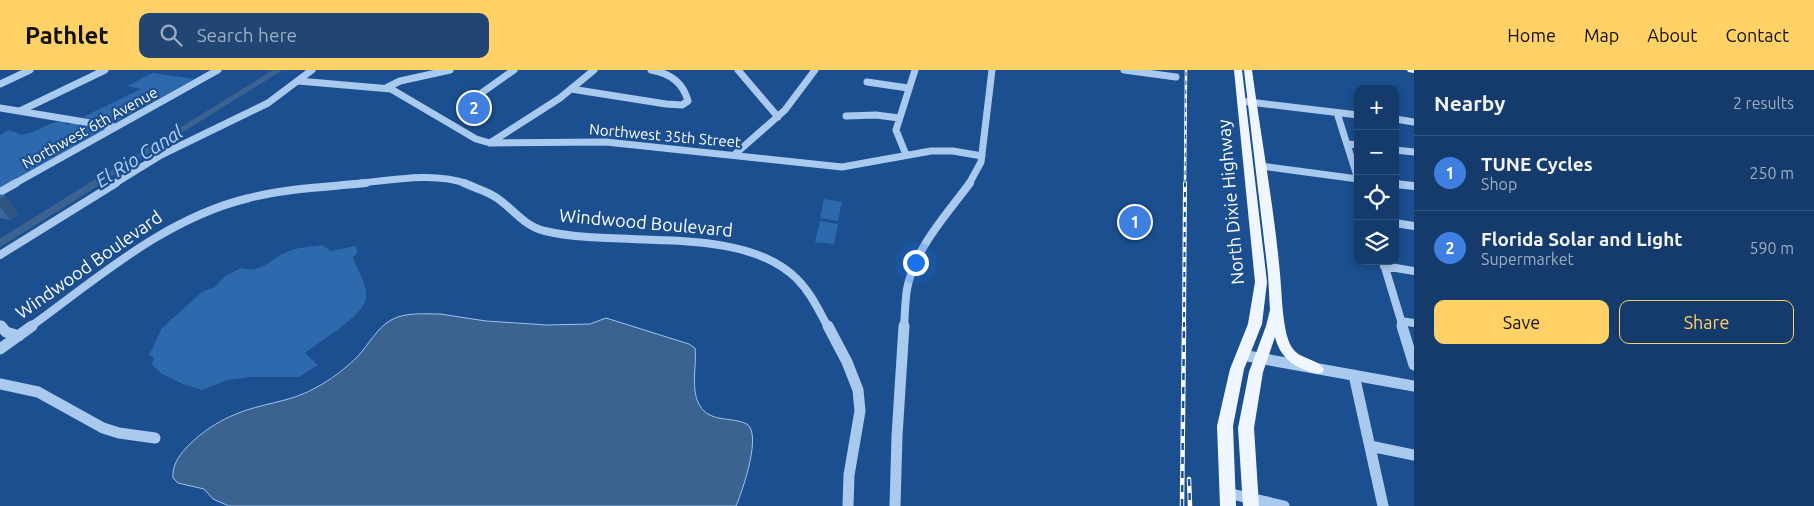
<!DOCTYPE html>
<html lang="en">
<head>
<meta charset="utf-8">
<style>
  :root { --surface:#143b6b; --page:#214673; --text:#f1f3f6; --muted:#9dadc1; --line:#33557e; --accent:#ffd166 }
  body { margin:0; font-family:Ubuntu,sans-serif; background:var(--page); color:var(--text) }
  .controls { position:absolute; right:15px; top:15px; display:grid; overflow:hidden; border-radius:10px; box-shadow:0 2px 8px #0003 }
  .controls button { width:45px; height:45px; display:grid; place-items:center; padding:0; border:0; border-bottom:1px solid var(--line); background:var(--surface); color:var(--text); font:25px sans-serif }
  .you { position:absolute; left:915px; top:192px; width:18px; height:18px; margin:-12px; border:4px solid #fff; border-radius:50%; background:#1a73e8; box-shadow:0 0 0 8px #1a73e833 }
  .badge { display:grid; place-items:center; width:32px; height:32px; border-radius:50%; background:var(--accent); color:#fff; font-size:16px; font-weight:700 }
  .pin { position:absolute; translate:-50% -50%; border:2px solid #fff; box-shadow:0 1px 5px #0006 }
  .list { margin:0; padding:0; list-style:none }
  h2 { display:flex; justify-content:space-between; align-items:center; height:65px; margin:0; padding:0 20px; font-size:21px }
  h2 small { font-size:16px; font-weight:400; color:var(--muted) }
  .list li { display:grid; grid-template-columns:32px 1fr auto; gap:15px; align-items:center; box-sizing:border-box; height:75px; padding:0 20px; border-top:1px solid var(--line) }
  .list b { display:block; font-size:19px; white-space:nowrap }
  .list p { margin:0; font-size:16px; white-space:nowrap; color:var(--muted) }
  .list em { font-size:16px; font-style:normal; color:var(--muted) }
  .actions { display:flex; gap:10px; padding:15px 20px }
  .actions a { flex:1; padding:11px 0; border:1px solid var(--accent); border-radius:10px; text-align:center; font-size:18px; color:var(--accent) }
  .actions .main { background:var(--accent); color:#111 }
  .icon { flex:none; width:28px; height:28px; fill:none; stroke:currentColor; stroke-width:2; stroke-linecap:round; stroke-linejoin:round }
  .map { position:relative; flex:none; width:1414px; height:436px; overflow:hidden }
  header { display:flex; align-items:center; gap:30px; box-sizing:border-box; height:70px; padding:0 25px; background:var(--accent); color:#111 }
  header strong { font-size:24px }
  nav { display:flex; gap:28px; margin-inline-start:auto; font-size:18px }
  .search { width:350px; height:45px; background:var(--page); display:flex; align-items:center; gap:12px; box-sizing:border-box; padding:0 18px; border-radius:10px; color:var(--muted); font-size:19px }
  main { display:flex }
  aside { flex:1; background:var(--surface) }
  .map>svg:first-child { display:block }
</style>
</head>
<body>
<header>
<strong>Pathlet</strong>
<div class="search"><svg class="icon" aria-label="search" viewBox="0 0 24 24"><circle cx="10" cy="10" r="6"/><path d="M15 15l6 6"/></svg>Search here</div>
<nav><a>Home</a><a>Map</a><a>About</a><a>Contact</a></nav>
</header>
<main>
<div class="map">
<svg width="1414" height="436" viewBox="0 0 1414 436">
  <rect width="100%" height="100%" fill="#1b4f8f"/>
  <path fill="#2e69ad" d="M153,3l41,6 -80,44 -31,-6 58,-28 -14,-3z
    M62,51l3,1 1,3 4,-1 1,-2 36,7 -107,61v-55l9,-5 9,3 -1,1c15,3 29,-12 45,-13z
    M824,129l18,3 -4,19 -18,-3z
    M820,151l18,3 -4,20 -19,-2z
    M322,175l9,6 24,-5 3,5 -5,7c5,13 15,28 13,41 -3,17 -47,43 -61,54l13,12 -19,12h-49l-22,3 -26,10 -19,-6 -21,-10 -10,-9 2,-7 -5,-3 13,-27 40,-36 13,-5 10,-11 16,-8c22,6 30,-10 46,-16 11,-5 23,-5 35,-7z"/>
  <path fill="#3c6290" stroke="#9cc4f0" d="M440,244l46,7 61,4 43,-1 16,-6 83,26 6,4c2,18 -5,42 5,58 10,16 29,11 45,17 19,7 -3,69 -9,83h-507l-16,-7 -9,-10 -26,-6 -5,-5c-1,-12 5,-21 13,-30 21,-22 46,-35 75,-42 19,-5 37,-8 54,-18 16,-8 31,-20 43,-32 11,-12 19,-28 33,-36 14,-8 34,-6 49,-6z"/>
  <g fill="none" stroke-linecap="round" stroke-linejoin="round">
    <path stroke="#3c6290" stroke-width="5.5" d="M94,114l184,-114"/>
    <path stroke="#3c6290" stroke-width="7" d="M0,173l96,-60"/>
    <path stroke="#a9c9ee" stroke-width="7" d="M738,0l40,47
      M1124,0l52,7
      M298,11l93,8 85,50 14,4 116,-1 236,25 89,-16h22l29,5
      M867,12l41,6
      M0,14l30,-14
      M386,18l14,-7 50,-11
      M571,19l95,15 16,1 6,-4c-5,-19 -19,-28 -37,-31
      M480,24l34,-24
      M1241,31l117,14
      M0,38l115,19
      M20,41l85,-41
      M1337,43l21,66
      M846,46l30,-1 23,3
      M1395,49l19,3
      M490,73l70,-45 34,-28
      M1347,74l11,1
      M1395,80l19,2
      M734,85l51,-45 30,-40
      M906,85l-10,-25 19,-60
      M1260,96l98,13
      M14,114l204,-114
      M114,114l47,-29 107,-52 44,-33
      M352,114c34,-3 83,-13 115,0
      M969,114l12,-22 11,-92
      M1395,114h4"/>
    <path stroke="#a9c9ee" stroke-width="8" d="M464,113c9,4 19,7 28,12 19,10 30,31 53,36 74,18 196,-8 252,48 14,14 22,32 31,48
      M1395,114l19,2
      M0,122l16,-9
      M1395,153l19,3
      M0,185l116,-72
      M1383,191l20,66
      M1384,196l30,5
      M1401,251l13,2
      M0,255l2,2
      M30,257c68,-49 135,-109 219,-129 38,-10 78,-11 117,-15
      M904,257c1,-12 1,-26 3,-38 8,-41 39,-74 63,-106"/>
    <path stroke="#a9c9ee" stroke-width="11" d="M1,256l5,6 13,4
      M828,256l19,36 11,28 2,21 -11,64 -1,31
      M1402,256l12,39
      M0,279l32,-23
      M1242,285l172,31
      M1354,305l29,131
      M0,314l38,8 65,36 16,5 36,5
      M1370,376l44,9
      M1227,423l57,13
      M895,436l2,-70 7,-110"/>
    <path fill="#f0f6ff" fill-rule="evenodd" d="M1234,0h8l25,212 -5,42 -18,45 -11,57 3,80h-16l-3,-80 13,-57 18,-45 7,-42z
      M1244,0h8c9,68 22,136 28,204 2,18 2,61 13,75 7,10 25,10 31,20l-2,4 -5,1c-21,-6 -36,-14 -42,-37l-12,35 -9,56 5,78h-16l-5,-78 11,-56 17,-46 4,-16 -2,-36z
      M1407,0h7v3l-6,-1z"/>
    <defs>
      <path id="rail-far2" d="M1185,114l1,-114"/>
      <path id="rail-far1" d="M1184,257l1,-144"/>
      <path id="rail" d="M1189,409l1,27
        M1182,436l2,-180"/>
    </defs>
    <use href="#rail-far2" stroke="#fff" stroke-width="2.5"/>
    <use href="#rail-far1" stroke="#fff" stroke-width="4"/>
    <use href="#rail" stroke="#fff" stroke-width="4.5"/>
    <use href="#rail-far2" stroke="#1b4f8f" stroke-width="1" stroke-dasharray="4.5" stroke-linecap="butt"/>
    <use href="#rail-far1" stroke="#1b4f8f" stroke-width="2" stroke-dasharray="5" stroke-linecap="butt"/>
    <use href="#rail" stroke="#1b4f8f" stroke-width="2.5" stroke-dasharray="7" stroke-linecap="butt"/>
  </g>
  <path fill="#3a679d" d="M0,125l19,20 -9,5 -10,-2z"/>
  <path fill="#305480" d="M6,126l13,19 -9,5 -10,-14v-7z"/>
  <path fill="#4478b7" stroke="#305480" d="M0,125l6,1 -6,3z"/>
  <g text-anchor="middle" stroke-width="4.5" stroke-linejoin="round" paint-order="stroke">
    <g font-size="15" fill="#fff" stroke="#1b4f8f">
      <text transform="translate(90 58) rotate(-29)" y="5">Northwest 6th Avenue</text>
      <text transform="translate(665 66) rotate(5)" y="5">Northwest 35th Street</text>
    </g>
    <g font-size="18" fill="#fff" stroke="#1b4f8f">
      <text transform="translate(1231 132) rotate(-95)" y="6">North Dixie Highway</text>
      <text transform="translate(646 153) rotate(5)" y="6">Windwood Boulevard</text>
      <text transform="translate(89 195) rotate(-35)" y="6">Windwood Boulevard</text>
    </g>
    <g font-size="19" font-style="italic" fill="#b5d3f5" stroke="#1b4f8f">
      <text transform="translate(139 86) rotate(-32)" y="7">El Rio Canal</text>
    </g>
  </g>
</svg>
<div class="controls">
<button>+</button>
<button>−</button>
<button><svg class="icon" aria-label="locate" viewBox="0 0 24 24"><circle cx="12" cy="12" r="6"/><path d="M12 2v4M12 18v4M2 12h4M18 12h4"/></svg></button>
<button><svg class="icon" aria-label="layers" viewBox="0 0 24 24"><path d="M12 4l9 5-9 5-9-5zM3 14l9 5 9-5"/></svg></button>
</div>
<div class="you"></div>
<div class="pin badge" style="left:1135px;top:152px;background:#3f7fe0">1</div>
<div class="pin badge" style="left:474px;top:38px;background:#3f7fe0">2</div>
</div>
<aside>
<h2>Nearby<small>2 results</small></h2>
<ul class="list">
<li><span class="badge" style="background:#3f7fe0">1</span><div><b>TUNE Cycles</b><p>Shop</p></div><em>250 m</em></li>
<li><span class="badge" style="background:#3f7fe0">2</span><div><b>Florida Solar and Light</b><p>Supermarket</p></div><em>590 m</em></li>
</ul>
<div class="actions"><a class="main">Save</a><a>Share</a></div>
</aside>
</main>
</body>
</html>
